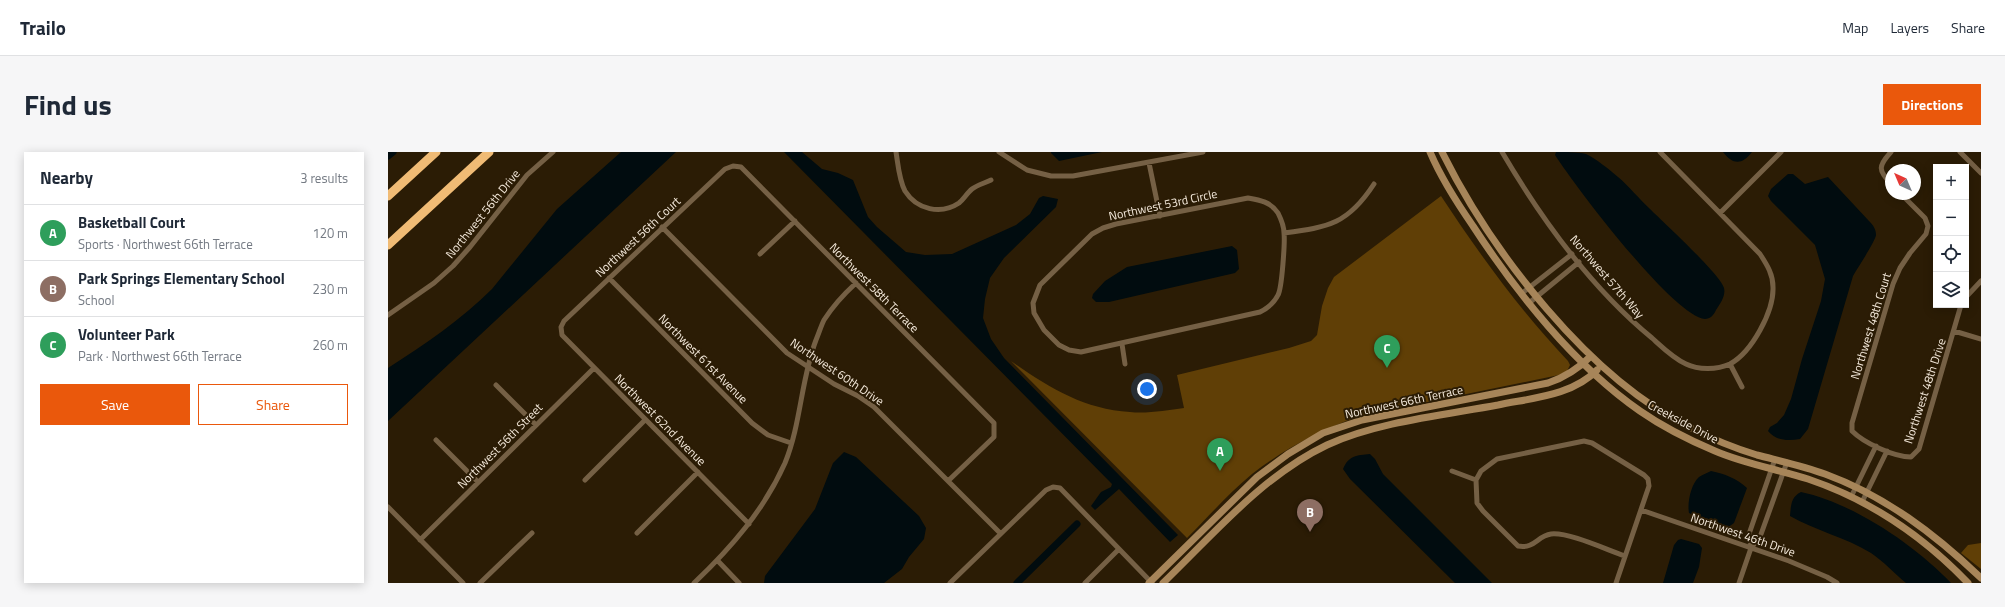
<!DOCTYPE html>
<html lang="en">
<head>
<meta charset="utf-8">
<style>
  :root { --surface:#fff; --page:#f6f6f7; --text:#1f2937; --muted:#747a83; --line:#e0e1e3; --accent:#ea580c }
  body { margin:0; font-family:"Titillium Web",sans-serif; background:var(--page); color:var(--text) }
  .controls { position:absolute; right:12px; top:12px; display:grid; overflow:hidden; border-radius:0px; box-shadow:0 2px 10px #0003 }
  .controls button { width:36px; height:36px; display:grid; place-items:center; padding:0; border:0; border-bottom:1px solid var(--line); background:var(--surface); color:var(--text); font:20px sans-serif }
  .compass { position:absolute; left:1497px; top:12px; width:36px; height:36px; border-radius:50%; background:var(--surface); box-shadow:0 2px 10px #0003; rotate:316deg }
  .you { position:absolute; left:759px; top:237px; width:14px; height:14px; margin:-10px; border:3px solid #fff; border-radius:50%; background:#1a73e8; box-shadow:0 0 0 6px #1a73e833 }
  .badge { display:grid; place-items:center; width:26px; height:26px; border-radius:50%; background:var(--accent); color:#fff; font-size:13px; font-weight:700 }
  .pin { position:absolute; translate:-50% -33px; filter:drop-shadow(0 1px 2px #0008) }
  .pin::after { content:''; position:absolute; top:21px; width:14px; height:12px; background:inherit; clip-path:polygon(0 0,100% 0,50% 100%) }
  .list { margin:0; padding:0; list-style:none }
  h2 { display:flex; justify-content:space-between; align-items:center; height:52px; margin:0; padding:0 16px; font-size:17px }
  h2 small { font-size:13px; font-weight:400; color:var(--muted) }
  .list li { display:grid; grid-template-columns:26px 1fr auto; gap:12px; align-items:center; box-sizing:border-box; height:56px; padding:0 16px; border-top:1px solid var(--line) }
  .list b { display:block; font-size:15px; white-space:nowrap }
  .list p { margin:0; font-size:13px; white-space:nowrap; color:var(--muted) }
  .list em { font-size:13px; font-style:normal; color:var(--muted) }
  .actions { display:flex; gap:8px; padding:12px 16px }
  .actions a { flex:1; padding:9px 0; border:1px solid var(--accent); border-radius:0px; text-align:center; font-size:14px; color:var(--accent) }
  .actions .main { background:var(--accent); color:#fff }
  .icon { flex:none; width:22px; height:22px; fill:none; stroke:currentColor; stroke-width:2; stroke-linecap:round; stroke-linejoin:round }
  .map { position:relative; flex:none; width:1593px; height:431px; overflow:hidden; border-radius:0px }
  header { display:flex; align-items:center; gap:24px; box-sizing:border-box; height:56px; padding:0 20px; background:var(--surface); border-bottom:1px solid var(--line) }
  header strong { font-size:19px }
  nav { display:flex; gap:22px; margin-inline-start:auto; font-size:14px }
  .intro { display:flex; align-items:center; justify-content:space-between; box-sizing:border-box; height:96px; padding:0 24px }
  h1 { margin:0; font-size:28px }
  .button { padding:10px 18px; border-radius:0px; background:var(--accent); color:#fff; font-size:14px; font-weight:700 }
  main { display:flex; gap:24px; padding:0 24px }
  aside { flex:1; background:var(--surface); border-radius:0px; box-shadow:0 2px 10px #0003 }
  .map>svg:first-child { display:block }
</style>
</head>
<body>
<header>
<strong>Trailo</strong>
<nav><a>Map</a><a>Layers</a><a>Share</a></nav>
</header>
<div class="intro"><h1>Find us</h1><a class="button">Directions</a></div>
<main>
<aside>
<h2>Nearby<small>3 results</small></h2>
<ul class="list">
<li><span class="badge" style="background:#2e9e5b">A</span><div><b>Basketball Court</b><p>Sports · Northwest 66th Terrace</p></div><em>120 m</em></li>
<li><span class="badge" style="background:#8d6e63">B</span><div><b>Park Springs Elementary School</b><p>School</p></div><em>230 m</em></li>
<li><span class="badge" style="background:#2e9e5b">C</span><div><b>Volunteer Park</b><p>Park · Northwest 66th Terrace</p></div><em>260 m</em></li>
</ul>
<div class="actions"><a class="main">Save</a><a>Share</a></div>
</aside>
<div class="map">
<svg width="1593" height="431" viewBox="0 0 1593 431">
  <rect width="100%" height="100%" fill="#2b1c05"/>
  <path fill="#603f06" d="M1053,44c39,59 78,113 127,165l2,4 -3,6 -8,4 -200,41c-38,14 -75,33 -107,58 -23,19 -44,43 -65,64l-176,-177c37,26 72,48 119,51 17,2 37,-2 54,-4l-7,-33 112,-27 22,-7 6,-6 5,-29 6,-18 6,-11z
    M1593,391v26l-20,-16 7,-8z"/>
  <path fill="#010c0f" d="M233,0h55l-288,269v-53c37,-24 73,-48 104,-79l65,-80z
    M396,0h18l20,17 16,4 15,7 15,37 9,10 29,25 19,3 27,-1 64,-29 14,-11 9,-16 4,-2 15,3 -2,8 -52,51 -14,20 -5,21 -2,19 8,21 13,19 174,177 -8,7 -51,-53 -24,21 -4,-4 10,-14 10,-5 1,-3z
    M714,0l-43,9 -8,-8v-1z
    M1168,0c9,0 21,0 30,2 10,5 23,15 32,23 11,9 21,22 32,32 13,13 71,66 74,79 2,8 -4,16 -8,22 -2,5 -6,9 -11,9 -32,-3 -130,-133 -150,-164z
    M1335,0h29c-10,13 -19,13 -29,0z
    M1400,22h5l12,10 23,-7 41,44c4,4 7,8 7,14 0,5 -19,34 -23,41l-45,153 -8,10c-12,2 -24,2 -32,-8l2,-4 7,-4 7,-8 7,-16 11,-40 19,-58 4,-22 -10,-34 -44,-44 -3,-5 3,-7z
    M844,94l5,4 2,19 -4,4 -126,29h-13l-4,-4 1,-4 12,-13 22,-14z
    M456,300l12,5 63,59 7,12 -2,11 -15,18 -7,12 -18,14h-120l1,-7 50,-67 18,-46z
    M982,302l5,5 8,15 109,109h-37l-105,-104 -7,-10c5,-13 14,-14 27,-15z
    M1323,319c14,3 25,7 36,17l-13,35 -7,5 -10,-1 -28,-14c-2,-10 2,-29 10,-36 3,-2 8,-4 12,-6z
    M1413,340c52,11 114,53 150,91h-45c-12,-10 -23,-22 -35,-30 -26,-16 -55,-22 -81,-37 1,-11 1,-19 11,-24z
    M1293,387l18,5 3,4 -3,19 -6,16h-30l11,-38 4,-5z"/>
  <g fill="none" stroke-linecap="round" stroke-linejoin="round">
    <path stroke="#010c0f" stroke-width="7" d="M0,4l5,-4
      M629,431l60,-59"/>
    <path stroke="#756045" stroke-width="5" d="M508,0c2,12 3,28 9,39 12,19 36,24 54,12 5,-4 8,-10 13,-14 5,-4 13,-6 19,-9
      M611,0l28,18 24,6h22l130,-24
      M1114,0c40,68 89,136 150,186 10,9 21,20 34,26 12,6 31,6 44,0 22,-12 44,-53 43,-77 0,-13 -6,-22 -13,-33l-100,-102
      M1503,0c-13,14 -13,18 0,32
      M1572,0l21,21
      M761,11l11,53
      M1513,42l24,24 3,8 -2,8 -16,19 -10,15 -7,16 -41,139v8c12,12 42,26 59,26l8,-8 42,-144
      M860,46c12,2 23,4 30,15 3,6 6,13 6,20 1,9 -2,55 -6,62 -4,8 -10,13 -18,17l-179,40 -12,-2 -10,-5 -15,-15 -10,-17 -1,-10 7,-18 52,-51 11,-6 13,-4z
      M1332,61l61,-61
      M274,75l125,126 47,31 24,12 16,11 126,126
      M896,81c45,-6 64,-9 90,-49
      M372,102l35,-33
      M221,126l143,145 16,12 23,8
      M1133,142l51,-40
      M1578,145l15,-16
      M1141,151l50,-41
      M0,163l46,-32 19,-17 17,-19 57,-72 26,-23
      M1566,179l27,8
      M734,192l3,20
      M1342,212l12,23
      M108,233l40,40
      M48,288l42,42
      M1064,319l24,9
      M197,328l60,-60
      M1463,345l25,-51
      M1474,350l25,-51
      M0,355l75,76
      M1253,358l148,51 38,16 10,6
      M361,372l-187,-189 -1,-8 3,-6 161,-152 8,-3 8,1 253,256v14l-46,44
      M249,381l61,-61
      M32,388l174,-172
      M1363,396l-2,-14 26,-75
      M329,408l22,23
      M92,431l52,-50
      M306,431c37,-35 70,-73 91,-120 16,-39 16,-84 31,-123 3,-7 5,-14 8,-20 9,-14 20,-26 32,-37
      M562,431l96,-93 7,-3 7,1 92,95
      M697,431l34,-34
      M1228,431l33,-97 -1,-7 -4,-4 -52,-32 -8,-2 -87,18 -16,12 -5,9 1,23 6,8 35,35c17,3 19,-10 33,-12 18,-2 56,16 74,22
      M1351,431l12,-35 9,-11 27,-75"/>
    <path stroke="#a78559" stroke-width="7" d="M1042,0c11,26 27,51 43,74 43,66 102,140 167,185 23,16 49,29 75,40 30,13 62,18 93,28 62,21 115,57 160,104
      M1054,0c49,99 147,227 249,276 21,11 43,20 66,27 23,6 46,11 68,19 60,22 110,60 156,104
      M761,431l108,-106 31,-23 35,-21 39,-13 186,-37c18,-6 30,-14 43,-27
      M775,431c51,-49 99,-107 164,-138 50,-23 117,-30 171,-40 33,-7 74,-9 99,-35"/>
    <path stroke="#f0bb75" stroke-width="9" d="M0,44l48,-44
      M0,93l101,-93"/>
  </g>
  <g text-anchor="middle" stroke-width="4" stroke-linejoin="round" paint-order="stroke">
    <g font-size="12" fill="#f5eadc" stroke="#2b1c05">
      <text transform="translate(775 53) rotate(-12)" y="4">Northwest 53rd Circle</text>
      <text transform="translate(95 62) rotate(-51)" y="4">Northwest 56th Drive</text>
      <text transform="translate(250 85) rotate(-43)" y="4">Northwest 56th Court</text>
      <text transform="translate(1219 125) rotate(49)" y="4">Northwest 57th Way</text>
      <text transform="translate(486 136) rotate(45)" y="4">Northwest 58th Terrace</text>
      <text transform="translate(1483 174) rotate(-73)" y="4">Northwest 48th Court</text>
      <text transform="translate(315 207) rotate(45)" y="4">Northwest 61st Avenue</text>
      <text transform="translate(449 220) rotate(34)" y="4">Northwest 60th Drive</text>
      <text transform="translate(1537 239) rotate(-72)" y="4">Northwest 48th Drive</text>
      <text transform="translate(1016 250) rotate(-12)" y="4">Northwest 66th Terrace</text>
      <text transform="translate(272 268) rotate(45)" y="4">Northwest 62nd Avenue</text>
      <text transform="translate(1295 270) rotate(28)" y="4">Creekside Drive</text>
      <text transform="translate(112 294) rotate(-45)" y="4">Northwest 56th Street</text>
      <text transform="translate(1355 383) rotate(19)" y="4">Northwest 46th Drive</text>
    </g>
  </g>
</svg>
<div class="controls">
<button>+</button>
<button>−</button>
<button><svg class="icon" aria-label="locate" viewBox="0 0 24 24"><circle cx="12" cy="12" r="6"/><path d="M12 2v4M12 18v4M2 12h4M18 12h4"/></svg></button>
<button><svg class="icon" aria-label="layers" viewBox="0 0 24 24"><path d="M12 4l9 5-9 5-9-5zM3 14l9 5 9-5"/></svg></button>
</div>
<svg class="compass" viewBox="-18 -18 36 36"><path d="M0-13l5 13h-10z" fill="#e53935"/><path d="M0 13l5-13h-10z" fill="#747a83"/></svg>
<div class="you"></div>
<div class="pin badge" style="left:832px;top:319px;background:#2e9e5b">A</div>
<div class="pin badge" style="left:922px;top:380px;background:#8d6e63">B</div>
<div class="pin badge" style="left:999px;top:216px;background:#2e9e5b">C</div>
</div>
</main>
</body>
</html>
